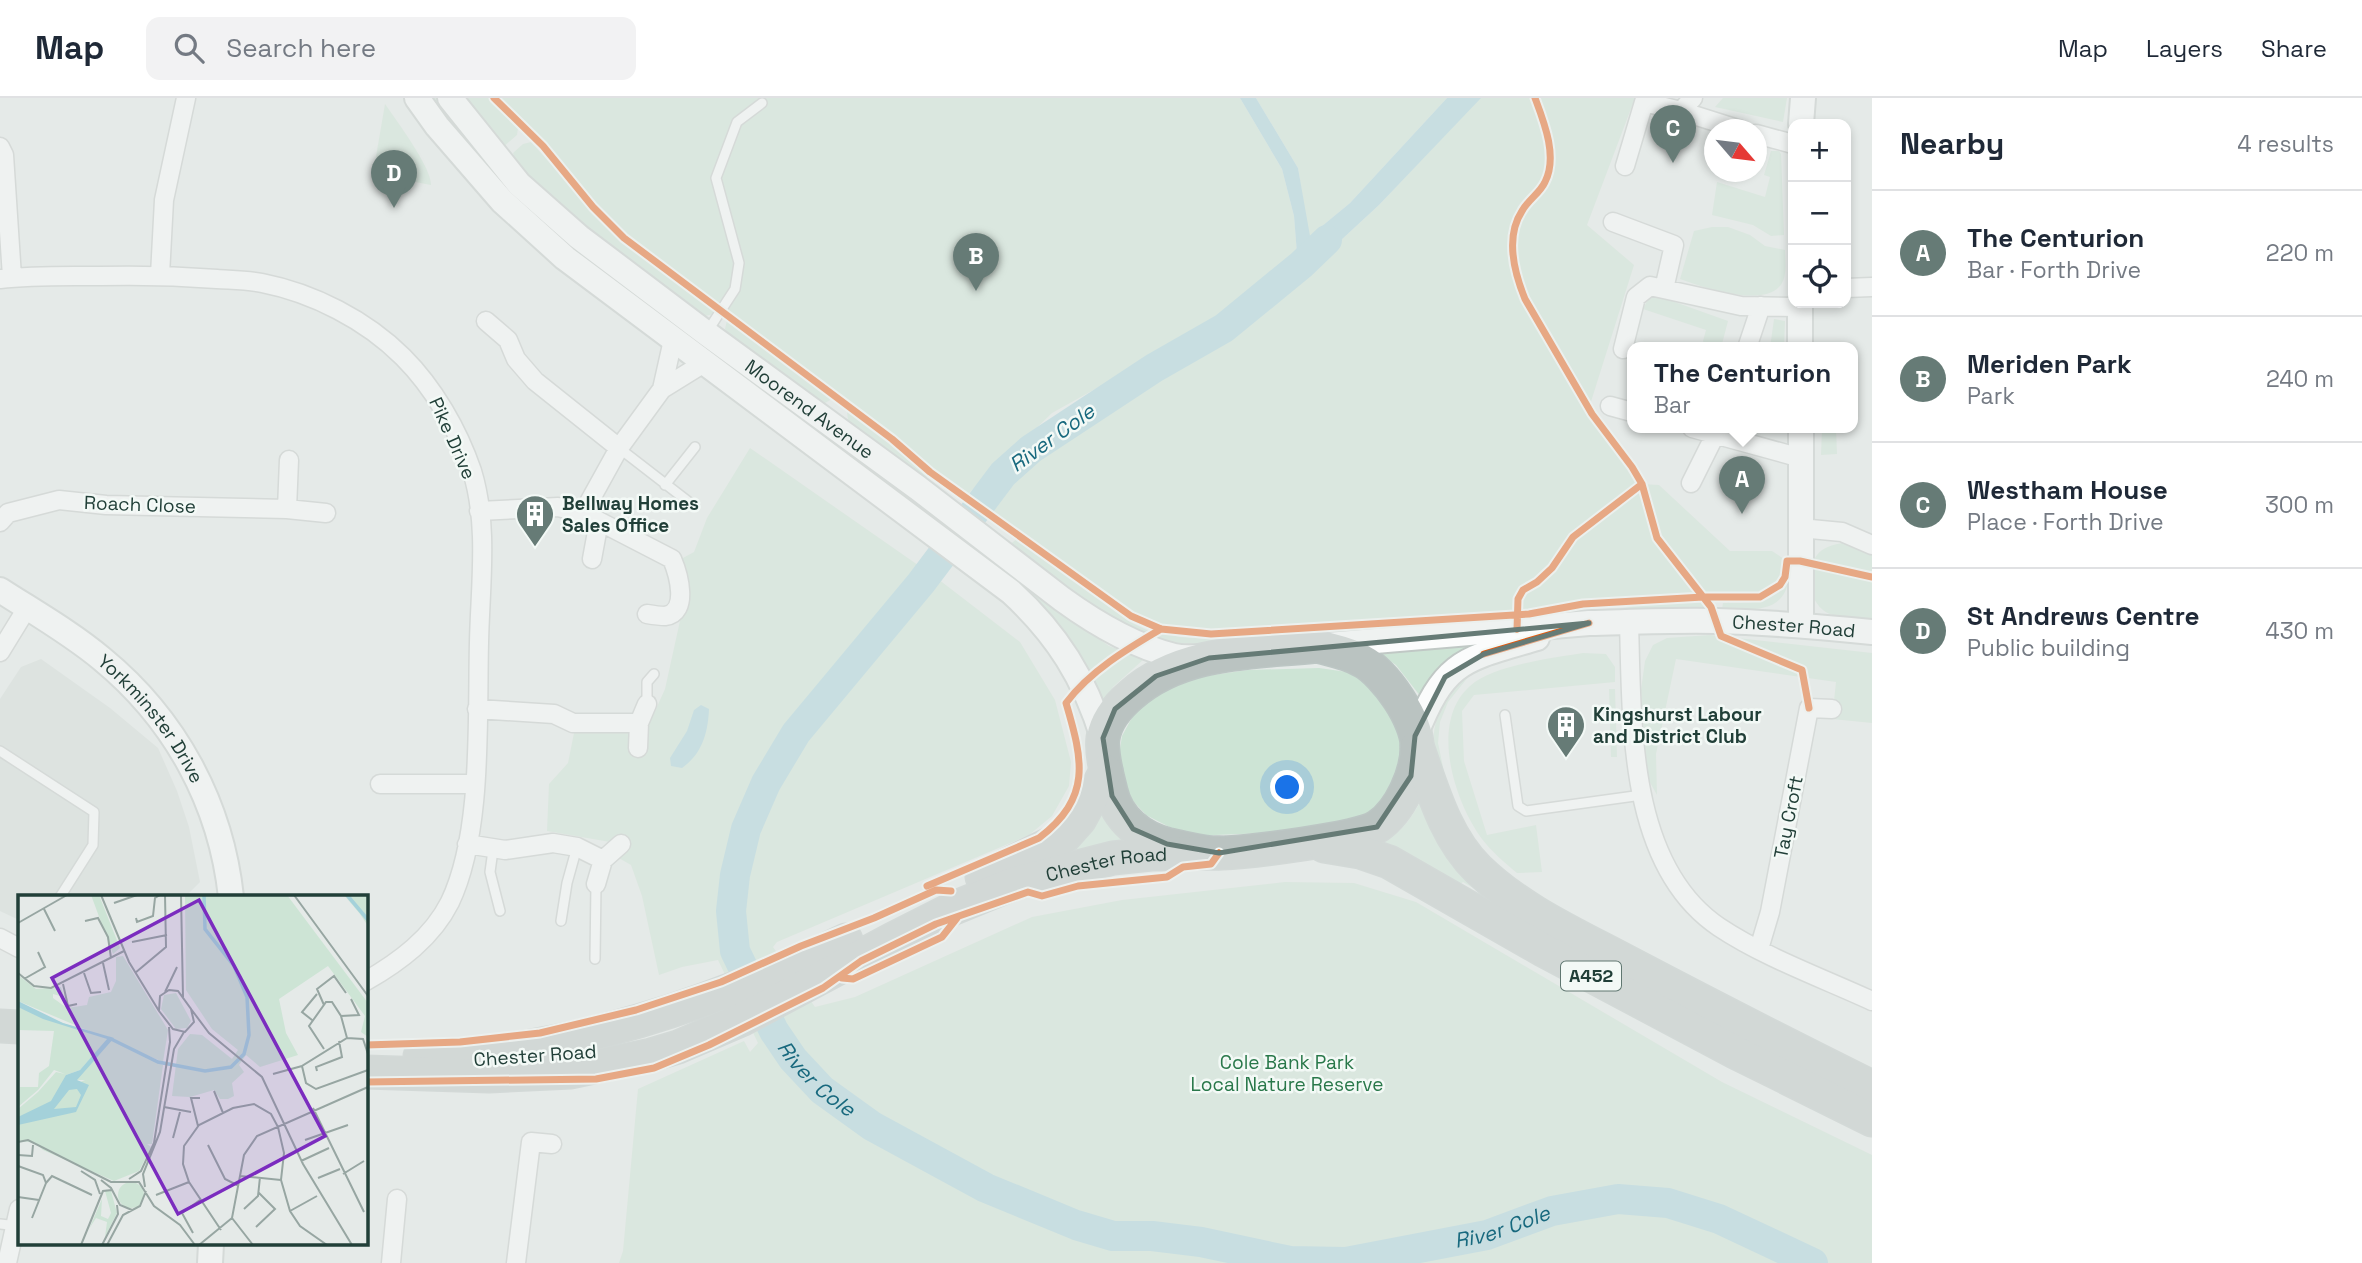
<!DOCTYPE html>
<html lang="en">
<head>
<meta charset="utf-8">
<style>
  :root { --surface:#fff; --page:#f2f2f3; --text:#1f2937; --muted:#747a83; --line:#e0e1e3; --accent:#667b76 }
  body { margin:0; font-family:"Space Grotesk",sans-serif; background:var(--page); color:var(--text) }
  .controls { position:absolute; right:21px; top:21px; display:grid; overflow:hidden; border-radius:14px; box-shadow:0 4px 10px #0003 }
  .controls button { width:63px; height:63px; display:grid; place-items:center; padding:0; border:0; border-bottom:2px solid var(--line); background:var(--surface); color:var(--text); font:35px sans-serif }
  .compass { position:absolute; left:1704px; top:21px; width:63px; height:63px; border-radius:50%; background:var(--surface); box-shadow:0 4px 10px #0003; rotate:118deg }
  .you { position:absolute; left:1288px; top:690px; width:24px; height:24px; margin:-18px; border:5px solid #fff; border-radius:50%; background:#1a73e8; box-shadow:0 0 0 10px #1a73e833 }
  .badge { display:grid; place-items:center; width:46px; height:46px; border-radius:50%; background:var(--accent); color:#fff; font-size:23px; font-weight:700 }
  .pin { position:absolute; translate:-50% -58px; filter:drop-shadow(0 2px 4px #0008) }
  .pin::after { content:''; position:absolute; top:37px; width:24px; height:21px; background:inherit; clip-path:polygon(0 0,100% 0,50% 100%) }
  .popup { position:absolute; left:1627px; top:244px; width:231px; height:91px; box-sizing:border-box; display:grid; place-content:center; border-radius:14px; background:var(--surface); filter:drop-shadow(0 2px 5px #0005); font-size:23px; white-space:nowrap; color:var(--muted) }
  .popup b { font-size:26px; color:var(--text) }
  .popup::after { content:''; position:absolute; left:50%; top:100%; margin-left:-14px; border:14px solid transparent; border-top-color:var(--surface) }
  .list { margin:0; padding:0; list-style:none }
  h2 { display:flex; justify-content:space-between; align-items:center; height:91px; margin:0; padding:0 28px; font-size:30px }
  h2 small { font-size:23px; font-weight:400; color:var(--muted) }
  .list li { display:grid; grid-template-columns:46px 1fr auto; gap:21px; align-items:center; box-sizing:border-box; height:126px; padding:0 28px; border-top:2px solid var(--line) }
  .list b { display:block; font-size:26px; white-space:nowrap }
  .list p { margin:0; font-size:23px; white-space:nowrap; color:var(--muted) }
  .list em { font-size:23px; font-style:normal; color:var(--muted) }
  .icon { flex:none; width:38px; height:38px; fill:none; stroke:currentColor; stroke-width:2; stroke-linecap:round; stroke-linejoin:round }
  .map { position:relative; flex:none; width:1872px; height:1165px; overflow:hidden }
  header { display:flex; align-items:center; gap:42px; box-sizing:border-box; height:98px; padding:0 35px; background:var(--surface); border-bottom:2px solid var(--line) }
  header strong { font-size:33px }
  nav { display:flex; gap:38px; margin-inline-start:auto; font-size:24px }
  .search { width:490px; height:63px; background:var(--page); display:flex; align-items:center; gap:18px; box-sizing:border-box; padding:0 24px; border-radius:14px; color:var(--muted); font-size:26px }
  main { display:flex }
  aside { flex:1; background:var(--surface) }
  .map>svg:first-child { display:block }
</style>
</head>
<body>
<header>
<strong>Map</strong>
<div class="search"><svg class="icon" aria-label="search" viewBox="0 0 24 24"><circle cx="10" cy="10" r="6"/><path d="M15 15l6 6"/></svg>Search here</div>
<nav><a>Map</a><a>Layers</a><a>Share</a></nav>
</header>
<main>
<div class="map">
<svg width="1872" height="1165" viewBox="0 0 1872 1165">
  <rect width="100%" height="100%" fill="#e5eae8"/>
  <path fill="#d2dcd8" d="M41,561l69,49 48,40 19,43 12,36 11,55 -15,15h-166v23l-19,-9v-212l21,-32z"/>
  <path fill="#cde4d5" d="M429,0h7l10,14 278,247 186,140 -3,5 -348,-265 -46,-41z
    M462,0h28l28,30 -1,7 -15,13z
    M494,0h746l42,71 12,47 3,37 -21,24 -40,28 -87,54 -97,54 -84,81 -66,-47 28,25 -7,10 -71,-53 -4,-9 -2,-16 -222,-166 -31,-31 -50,-61z
    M1256,0h191l-97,105 -41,34 -11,-69z
    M1480,0h155l-48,127 47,40 -45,143 53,76 17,1 71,66h42l15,10 -2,16 -5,8 -20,12h-57l-120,7 -54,10 -318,20c-17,-1 -33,-1 -49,-5 -41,-10 -108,-68 -144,-95l2,-3 -32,-23 45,-50 42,-24 87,-59 63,-38 49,-35 105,-97z
    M1723,0h64l-4,24 -68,-15z
    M385,6c11,16 47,64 46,81l-58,-11z
    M531,44l84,92 101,78 -2,2 -13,3 -125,-96 -59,-57 -4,-11 10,-9z
    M1771,53h8l2,3 3,81 -13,1 -18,-11 -41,-10 5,-33 48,15 5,-20 -6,-2z
    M1712,129h16l22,8 15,11 20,4c0,11 3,28 -6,37 -19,20 -77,0 -99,-8l14,-48z
    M1658,198l70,25 -7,27 -16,-2 -2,-5 3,-11 -63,-21 5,-10z
    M1774,221l11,2 -1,27h-14z
    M727,222l105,79 -7,4 -7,1 -89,-67 -4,-8z
    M1822,330h14l1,26 -16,1z
    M750,350l188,131 82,63 35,58 16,62 -2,24 -17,30 -23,19 -252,107 -4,5 42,60 40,-10 177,-80 90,-17 163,-18 69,1 62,19 306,180 150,73v108h-1253l4,-12 15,-162 106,-48 6,11 8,-9 -40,-83 -36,7 -23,8 -17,-79 -11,-31 -14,-8 14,-15 -8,-6 -13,6 -63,-11 2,-47 19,-21 6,-30 73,-4 18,-40 22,-100 1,-14 -7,-16 13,-7 13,-34z
    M1017,441l113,83 21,10 -10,4 -27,-12 -105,-79z
    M1842,445l30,12v64c-14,-2 -37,1 -49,-9 -15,-12 -18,-40 -6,-55 6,-8 16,-10 25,-12z
    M998,470l111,78 35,13 -31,28 -13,24 -21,-56 -22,-32z
    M1789,480c-5,37 -38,31 -67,31l1,-6c31,-1 48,4 66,-25z
    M1701,504l5,7 -53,1 -31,-3 14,-4z
    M1506,520l-306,26 -30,-1 -20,-4 13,-6 17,4 29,2z
    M1710,537l162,18v70l-40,-4 4,-37 -160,-23 -20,95 1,41 -10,-18 -6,-87 4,-29 8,-16 14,-7z
    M1474,546l-18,11 -35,42 -25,-32 -20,-14z
    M1583,555l23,1 9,13v15l-141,13 -12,16 2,50 23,74 49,-10 6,47 -25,1c-12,-10 -25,-21 -35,-34 -28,-38 -53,-117 -12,-153 23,-21 83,-28 113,-33z
    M1513,558l-44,20 -21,26 -8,20 -2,21 10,48c-4,-8 -9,-16 -12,-25 -8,-27 2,-73 26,-90 10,-8 38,-15 51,-20z
    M1319,570l28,4 26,15 27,44 1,22 -11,40 -20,21 -16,9 -86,10 -81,3 -41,-21 -12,-13 -10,-18 -6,-22 4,-26 13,-24 17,-18 25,-14 71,-10z
    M1609,591h6l2,68h-6z
    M1423,698l73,105 -33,-19 -6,5 -81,-39c24,-15 35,-27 47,-52z
    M1101,705l29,40 -94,20z"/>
  <path fill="#a4d1da" d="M1240,0h16l42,70 12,68 40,-33 97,-105h34l-102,107 -80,74 -5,-63 -12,-47z
    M701,607l8,4c-1,24 -7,45 -27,59l-11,-2 -1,-8 17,-27 7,-21z"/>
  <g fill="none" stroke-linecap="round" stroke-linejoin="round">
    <path stroke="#a4d1da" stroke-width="30" id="s1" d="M1327,142l-26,25 -77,63 -70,40 -123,81 -28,25 -82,109 -125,150 -30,50 -20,46 -11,46 -4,36 4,40 39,80 19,28 29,31 50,36 114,62 90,37 37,11h39l49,6 89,19 56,1 141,-27 65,-24 66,-12 50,4 51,16 94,44"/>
    <defs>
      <path id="lane" d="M707,234l28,-43 4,-26 -23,-85 21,-56 25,-19
        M619,350l75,58
        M665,387l30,-38
        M647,606v-22l7,-8
        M1505,617l13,91 8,5 116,-16
        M0,653l94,61 -1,33 -33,52
        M493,752l-3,22 10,39
        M561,823l6,-38 10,-36
        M595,861l1,-75
        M0,1126l18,2"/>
      <path id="street" d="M1681,13l12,-13
        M1756,36l37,10
        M0,49l4,8 8,122
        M1625,68l19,-64 37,9 60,19
        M1613,124l61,23 -10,44
        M160,177l4,-75 22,-102
        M0,181c33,-4 67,-3 100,-3 40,-1 78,0 117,3 15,1 30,1 45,4 51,10 104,37 141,74 31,31 55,73 69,114 17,55 8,116 7,172 -2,77 4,190 -29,259 -18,36 -51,60 -84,79
        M1846,190l26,-1
        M486,223l22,19 8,19 19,22 84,67
        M1747,250l14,-42
        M1623,251l13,-52 14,-11 91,20 59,1
        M662,291l42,-26
        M1610,308l22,6
        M1692,330l109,30
        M1691,385l24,-48
        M287,411l2,-49
        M479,413l79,-4 25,6 89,46c6,14 18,54 -7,57 -5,0 -12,-1 -18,-2
        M583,415l36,-65 43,-59 11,-49
        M0,424l8,-9 51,-13 47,5 181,4 39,4
        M1800,430l42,4 30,13
        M592,461l7,-38
        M1629,524c3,99 -2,243 90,305 45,30 103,51 153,74
        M0,554l27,-44
        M477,611l77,5 19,9h66
        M638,650l1,-25 8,-19
        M380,686h95
        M467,746l38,6 48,-7 24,4 26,13
        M596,786l7,-24 18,-16
        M0,840l19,10
        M1759,851l11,-37 39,-204 23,1
        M7,1165l12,-54
        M391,1165l6,-64
        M516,1165l15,-121 21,2"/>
      <g id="secondary">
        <path d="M417,0l20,28 65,75 63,57 446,334c46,42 74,87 92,146"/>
        <path id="s2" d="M450,0l69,86 60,53 127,96 212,155 144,111c33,24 72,47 112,57 8,2 18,1 27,1"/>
        <path d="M1801,26l2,-26"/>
        <path d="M1800,205v45"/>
        <path id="s3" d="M0,492c34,22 71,43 102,69 73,60 119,144 129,238"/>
        <path d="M1801,527v-197"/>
        <path id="s4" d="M1328,547l261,-22c42,-1 85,-3 128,-2 52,1 104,6 155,11"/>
        <path d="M1415,638c30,-76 47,-76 122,-98"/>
        <path d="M210,1165l1,-19"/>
      </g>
      <g id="highway">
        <path d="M1317,548c14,4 32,7 45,15 23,12 56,60 55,86 0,27 -17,64 -39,79 -19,13 -129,26 -156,27 -16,1 -36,-5 -52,-8 -28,-6 -53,-26 -59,-54 -4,-16 -10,-37 -8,-53 3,-18 15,-32 28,-43 51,-45 123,-42 186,-49z"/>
        <path d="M1417,648c15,42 28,91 61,123 43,42 101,67 153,95 80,42 160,83 241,123"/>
        <path d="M1324,748l36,6 29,10 154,88 192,102 137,68"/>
        <path d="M982,779l82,-40 16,-18 26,-48"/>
        <path d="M0,928l19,1"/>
        <path d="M420,958c147,-1 295,-54 426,-116"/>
        <path id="s5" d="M366,974l123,4 82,-4 80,-17 27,-8 63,-27 152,-81 61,-31 61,-25 98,-25 38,-4 68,-1"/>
      </g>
    </defs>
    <use href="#lane" stroke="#c2c7c5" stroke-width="12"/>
    <use href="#street" stroke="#c2c7c5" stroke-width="21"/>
    <use href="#secondary" stroke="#c0c8c5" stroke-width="28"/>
    <use href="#highway" stroke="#bcc6c4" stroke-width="35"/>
    <use href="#lane" stroke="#fbfcfc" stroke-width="9"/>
    <use href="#street" stroke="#fbfcfc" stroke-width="18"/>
    <use href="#secondary" stroke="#fbfcfc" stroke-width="24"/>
    <use href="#highway" stroke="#bac3c1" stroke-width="32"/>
    <defs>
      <path id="cycleway" d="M494,0l49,48 50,61 31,31 268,201 38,33 201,144 30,13 50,5 318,-20 54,-10 120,-7h57l20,-12 5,-8 2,-16h13l72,16
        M1535,0c9,24 23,59 10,84 -5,11 -17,18 -23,29 -17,26 -8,61 3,88l67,115 40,53 10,17 15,54 54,69 10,29 81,34 7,38
        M1517,531l1,-30 5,-9 14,-8 15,-14 21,-31 69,-53
        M1484,556l105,-31
        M927,788l112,-48c53,-41 44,-77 27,-135 24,-32 61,-54 95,-74
        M842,880l11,1 89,-42 15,-19
        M366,947l94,-3 80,-9 96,-23 85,-28 80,-36 73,-28 62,-28 15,1
        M366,984l230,-3 58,-11 55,-23 114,-57 38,-27 75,-37 92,-32 14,4 36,-10 89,-9 16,-10 28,-3 8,-11"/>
    </defs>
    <use href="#cycleway" stroke="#f3f9f6" stroke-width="11"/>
    <use href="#cycleway" stroke="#e8590c" stroke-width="7"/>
  </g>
  <path d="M0 0H1872V1165H0ZM1589,525l-105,31 -39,23 -30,59 -4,40 -34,51 -158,26 -52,-9 -34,-15 -21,-33 -9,-58 12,-29 41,-33 53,-18z" fill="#e5eae8" fill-opacity=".55" fill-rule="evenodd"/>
  <path fill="none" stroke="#667b76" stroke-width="5" stroke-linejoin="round" d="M1589,525l-105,31 -39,23 -30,59 -4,40 -34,51 -158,26 -52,-9 -34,-15 -21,-33 -9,-58 12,-29 41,-33 53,-18z"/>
  <defs>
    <symbol id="building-pin" viewBox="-11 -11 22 30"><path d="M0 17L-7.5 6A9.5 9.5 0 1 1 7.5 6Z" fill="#667b76" stroke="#f3f9f6"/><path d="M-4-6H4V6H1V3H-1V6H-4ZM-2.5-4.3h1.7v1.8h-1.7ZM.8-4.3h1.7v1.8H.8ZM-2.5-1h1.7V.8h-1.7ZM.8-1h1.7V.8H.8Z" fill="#fff"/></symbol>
  </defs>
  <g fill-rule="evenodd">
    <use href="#building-pin" x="513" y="394" width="44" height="60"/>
    <use href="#building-pin" x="1544" y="605" width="44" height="60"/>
  </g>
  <g text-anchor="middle" stroke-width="5" stroke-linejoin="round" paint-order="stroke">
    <rect fill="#f3f9f6" stroke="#607771" stroke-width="2" x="1561" y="863.5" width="60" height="29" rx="5"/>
    <g font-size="18" font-weight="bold" fill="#213f38">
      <text x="1591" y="884">A452</text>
    </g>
    <g font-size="19" fill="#213f38" stroke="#f3f9f6">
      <text dy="7" stroke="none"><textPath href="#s2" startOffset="478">Moorend Avenue</textPath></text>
      <text transform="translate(453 340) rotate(66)" y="7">Pike Drive</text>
      <text transform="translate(140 406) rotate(2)" y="7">Roach Close</text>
      <text dy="7" stroke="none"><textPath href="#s4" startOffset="467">Chester Road</textPath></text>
      <text dy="7" stroke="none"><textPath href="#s3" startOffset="201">Yorkminster Drive</textPath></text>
      <text transform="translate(1788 719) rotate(-79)" y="7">Tay Croft</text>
      <text dy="7" stroke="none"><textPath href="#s5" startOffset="784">Chester Road</textPath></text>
      <text transform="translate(535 957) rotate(-4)" y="7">Chester Road</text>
    </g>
    <g font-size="19" font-weight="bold" fill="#213f38" stroke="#f3f9f6" text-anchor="start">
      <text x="562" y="412">Bellway Homes<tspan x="562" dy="22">Sales Office</tspan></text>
      <text x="1593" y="623">Kingshurst Labour<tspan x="1593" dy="22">and District Club</tspan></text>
    </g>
    <g font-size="19" fill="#29784a" stroke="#f3f9f6">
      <text x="1287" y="971">Cole Bank Park<tspan x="1287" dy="22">Local Nature Reserve</tspan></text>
    </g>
    <g font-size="21" font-style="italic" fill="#18697e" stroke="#f3f9f6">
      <text transform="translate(1052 340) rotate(-36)" y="7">River Cole</text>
      <text dy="7" stroke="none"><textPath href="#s1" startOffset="1118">River Cole</textPath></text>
      <text dy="7" stroke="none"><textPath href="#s1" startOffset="1853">River Cole</textPath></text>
    </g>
  </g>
  <g transform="translate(18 797)">
    <rect width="350" height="350" fill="#e5eae8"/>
    <path d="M73,0h8l21,53 -7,6zM167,0h102l81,108v34l-7,-5 4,-16 -37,-50 -49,33 7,34 12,22 -38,12 -14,-12 -7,10 5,7 -12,11 2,13 -6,3h-8l-6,-9 -24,7 -18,-1 6,-47 12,-15 12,1 30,24 6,-9 -26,-21 -26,-39zM326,0h24v31l-8,-12zM105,61l45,74 -5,32 -145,-61v-26l18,14 25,-2 3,10 -11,-3v4l14,10 20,-3 2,-8 22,-5 5,-11v-24zM158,98l15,28 -4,7 -11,1 -15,-20 3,-14zM0,112l90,32 -28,31 -14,5 12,8 7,-3h-9l34,-40 53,25 -11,79h-5l4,3 -12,24 -25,10 -71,-31 -9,-8 -16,-1v-32l20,-17 18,-20 9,2 -11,-4 -16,20 -20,17 2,-20h18l1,-14 10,-7 5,-35 -36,-1zM100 300a13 13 0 1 1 26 0a13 13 0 1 1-26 0ZM87,296h6l6,22 -12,24 2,-15 -11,-4 -7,11 13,-30 -1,17 7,3 3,-6z" fill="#cde4d5"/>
    <path d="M0,106l45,22 51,15 -37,42 12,5 -13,27 -58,13v-8l33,-16 15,-26 14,-5 27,-31 -64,-20 -25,-12zM59,194l4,6 -5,12 -22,2 15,-19z" fill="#a4d1da" fill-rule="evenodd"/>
    <path fill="none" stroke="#a4d1da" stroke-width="3.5" d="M329,0l21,25M91,143l49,24 47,9 26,-4 13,-13 5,-19 -2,-38 -13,-31 -29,-37 -1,-34"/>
    <path fill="none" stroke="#97a6a2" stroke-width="2" d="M83,0l28,67 30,49M163,0l2,102M276,0l74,101M96,8l23,-8M26,14l11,22M118,23l1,4 16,-6 2,-18 5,-3M67,26l13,-3 10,19 3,21M0,28l49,-28M114,47l35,-7M85,68l6,27M0,78l16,13 17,2 73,-37M66,78l7,20 10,-1M117,78l31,-26 -1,-52M6,84l21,-12 -7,-15M45,89l5,22 9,-2M151,95l9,1 13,18 3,13 -9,10 -12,-3 -14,-18 1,-15zM147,97l12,-25M306,110l-7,-16 17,-13 12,17M173,114l18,24 53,44 41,87 49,81M323,121l18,-1 -8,-16M294,125l-10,-8 15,-18M306,154l-15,-23 17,-24h6l9,14 6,22M350,159l-5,-15 -16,-1 -45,28 4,17 10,6 52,-19M299,176l-1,-4 26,-10 -3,-16M255,179l29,-8M196,196l9,22M146,212l27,5M295,213l51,104M180,231l-7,-28h9M155,243l7,-26M287,245l43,-15M0,247l10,-2 83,42h28l15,24 26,19 15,20M190,250l17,34 14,7M0,260l14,1 1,-11M283,266l28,-13M0,271l25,9 3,8 -14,35M63,276l14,9 5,14M325,279l21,-13M222,281l41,4M300,283l22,-9M111,284l12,-8 13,-28 16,-101 -1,-15M83,285l10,8 9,17 12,5M28,288l6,-7 40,19M127,292l-2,-13 17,-42 14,-83 10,-17M138,300l33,-13M0,302l21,3M226,314l14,-13 2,-19M272,316l27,-15M214,323l21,27M238,332l19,-18 -17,-17M203,335l-32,-48 -6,-18 1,-18 15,-21 34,-17 21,-4 17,10 7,13 6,26 -3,27 9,31 10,15 27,19M175,338l-11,-20 18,-13M63,350l22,-54 9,-1M84,350l16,-31 -1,-9M89,350l16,-30 17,-9 6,-15M181,350l33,-27 12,-63 13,-19 111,-49"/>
    <path fill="#7b2cbf" fill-opacity="0.15" stroke="#7b2cbf" stroke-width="3.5" d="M181,5l126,236 -147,78 -126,-236z"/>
    <rect width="350" height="350" fill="none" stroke="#213f38" stroke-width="3.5"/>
  </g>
</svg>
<div class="controls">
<button>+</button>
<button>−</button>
<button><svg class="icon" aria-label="locate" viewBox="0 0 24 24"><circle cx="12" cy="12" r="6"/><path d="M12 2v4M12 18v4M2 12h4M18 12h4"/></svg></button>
</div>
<svg class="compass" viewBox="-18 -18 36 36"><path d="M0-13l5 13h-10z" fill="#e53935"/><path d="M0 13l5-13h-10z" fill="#747a83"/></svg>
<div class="you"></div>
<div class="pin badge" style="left:1742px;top:416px">A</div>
<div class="popup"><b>The Centurion</b>Bar</div>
<div class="pin badge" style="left:976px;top:193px">B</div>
<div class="pin badge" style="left:1673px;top:65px">C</div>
<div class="pin badge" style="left:394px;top:110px">D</div>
</div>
<aside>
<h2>Nearby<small>4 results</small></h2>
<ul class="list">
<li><span class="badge">A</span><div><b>The Centurion</b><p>Bar · Forth Drive</p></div><em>220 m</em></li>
<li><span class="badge">B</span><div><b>Meriden Park</b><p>Park</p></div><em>240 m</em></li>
<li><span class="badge">C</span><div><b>Westham House</b><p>Place · Forth Drive</p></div><em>300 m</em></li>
<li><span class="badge">D</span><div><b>St Andrews Centre</b><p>Public building</p></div><em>430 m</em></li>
</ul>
</aside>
</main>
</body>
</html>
